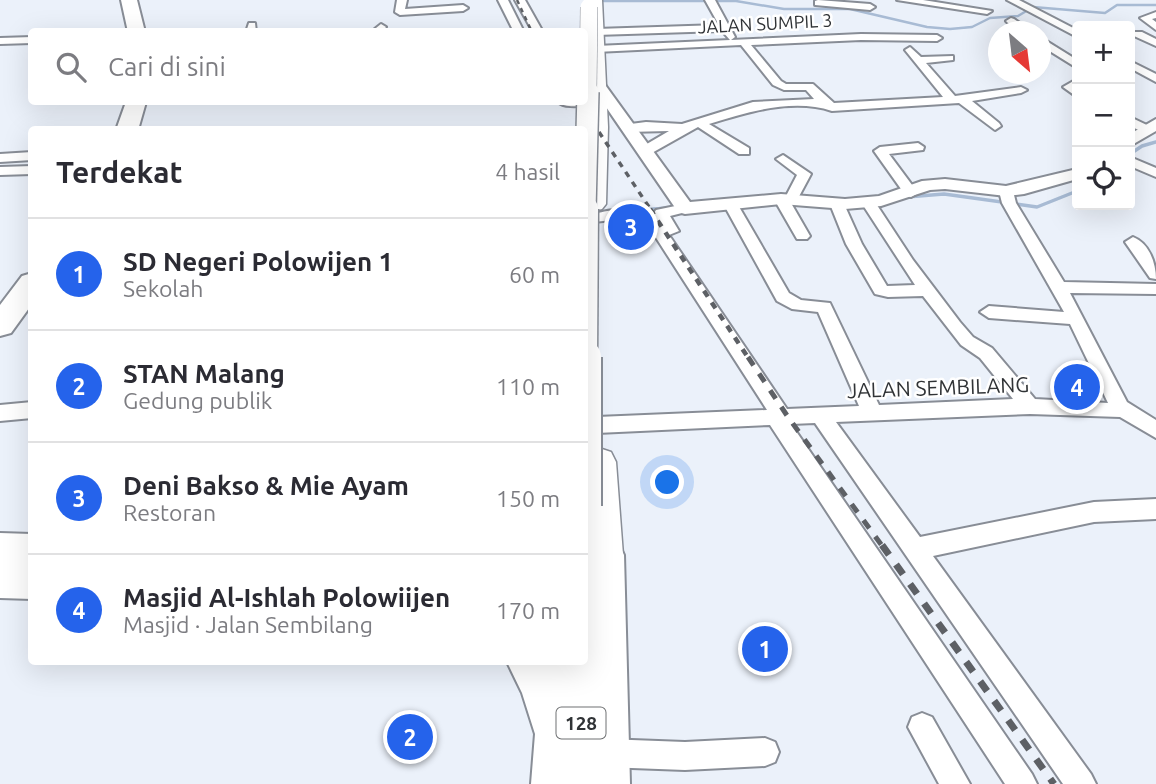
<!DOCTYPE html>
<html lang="id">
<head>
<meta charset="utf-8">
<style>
  :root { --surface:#fff; --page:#f2f2f3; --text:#2b2b33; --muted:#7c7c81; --line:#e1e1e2; --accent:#2563eb }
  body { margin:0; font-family:Ubuntu,sans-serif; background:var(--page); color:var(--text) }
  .controls { position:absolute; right:21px; top:21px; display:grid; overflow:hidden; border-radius:7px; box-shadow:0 7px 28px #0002 }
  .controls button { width:63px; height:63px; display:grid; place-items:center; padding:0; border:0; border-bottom:2px solid var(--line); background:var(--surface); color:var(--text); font:35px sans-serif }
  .compass { position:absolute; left:988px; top:21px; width:63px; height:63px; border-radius:50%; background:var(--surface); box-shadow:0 7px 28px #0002; rotate:152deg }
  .you { position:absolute; left:668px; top:483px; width:24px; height:24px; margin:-18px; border:5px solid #fff; border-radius:50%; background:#1a73e8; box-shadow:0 0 0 10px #1a73e833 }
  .badge { display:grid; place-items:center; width:46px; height:46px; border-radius:50%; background:var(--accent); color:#fff; font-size:23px; font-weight:700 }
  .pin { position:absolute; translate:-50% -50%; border:4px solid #fff; box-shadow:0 2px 7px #0006 }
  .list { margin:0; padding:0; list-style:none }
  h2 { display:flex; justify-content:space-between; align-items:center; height:91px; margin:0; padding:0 28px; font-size:30px }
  h2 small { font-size:23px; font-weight:400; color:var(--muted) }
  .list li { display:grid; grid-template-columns:46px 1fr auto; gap:21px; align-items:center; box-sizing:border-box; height:112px; padding:0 28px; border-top:2px solid var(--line) }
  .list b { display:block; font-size:26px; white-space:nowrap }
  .list p { margin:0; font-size:23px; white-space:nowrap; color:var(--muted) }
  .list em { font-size:23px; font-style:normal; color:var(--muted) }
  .icon { flex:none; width:38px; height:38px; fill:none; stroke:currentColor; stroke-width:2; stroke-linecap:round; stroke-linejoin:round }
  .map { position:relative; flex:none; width:1156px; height:784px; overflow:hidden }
  .search { position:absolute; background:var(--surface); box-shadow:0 7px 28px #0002; left:28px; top:28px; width:560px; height:77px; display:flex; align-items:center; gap:18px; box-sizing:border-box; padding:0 24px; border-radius:7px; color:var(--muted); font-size:26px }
  .panel { position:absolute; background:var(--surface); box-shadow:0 7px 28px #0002; left:28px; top:126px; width:560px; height:539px; border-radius:7px }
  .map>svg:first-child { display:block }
</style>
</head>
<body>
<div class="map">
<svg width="1156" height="784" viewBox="0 0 1156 784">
  <rect width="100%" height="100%" fill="#ebf1fa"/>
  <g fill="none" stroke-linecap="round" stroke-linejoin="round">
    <path stroke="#a8bbd4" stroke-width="2.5" d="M604,1h132l48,8h66l77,18 23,2 22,-2 18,-9 28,-2 15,-9 72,6 12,-8h39"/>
    <path stroke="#a8bbd4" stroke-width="3.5" d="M1130,154l12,-8 14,-4
      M907,197l37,-3 93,13 40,-16
      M647,210l19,-2"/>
    <path stroke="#a8bbd4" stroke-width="4.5" d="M641,211l20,-2"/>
    <defs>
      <path id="minor" d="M397,0h10l-2,9 58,-4 5,3 -5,3 -63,4 -5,-3z
        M498,0h10l16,32h-10z
        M515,0h10l18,32h-10z
        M705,0h10l20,37 -4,3 130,-6 76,1 5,3 -5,3 -76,-1 -110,5 30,36 5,3h27l21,19 109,-6 -38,-47 5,-3 11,10 32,-1v4l-27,3 29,33 66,-9 6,3 -6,3 -49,8 27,22 2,3 -6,4 -36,-27 -127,8c-39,-13 -85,1 -123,13l40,24v6h-10l-41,-27 -48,27h-10v-6l29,-17 -42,1 -6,-4 2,-3 23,-3 36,2 71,-22 61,-3 -8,-9h-22l-11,-5 -32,-40 -145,7 -5,-3 5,-3 134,-6 -8,-9 -126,4 -5,-3 5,-3 123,-4z
        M818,0l52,4 5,3 -5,3 -55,-5v-4z
        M897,0h26l69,11 -5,3z
        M1007,0h12l58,30v7z
        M1156,12v6l-4,1 4,3v8l-16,-12z
        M1011,18l3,1 19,13h-12l-13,-9 -2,-2z
        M249,23h6l1,9h-10z
        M381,24l5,3 -4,5h-11z
        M1134,32h8l14,7v7l-22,-10z
        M32,37v6l-32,1v-6z
        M1040,37l37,23v8l-37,-23z
        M1130,61l26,13v8l-26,-14z
        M1077,79v18l-14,-10z
        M584,101l2,2 -2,2c-7,2 -21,2 -26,-3z
        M1130,117l21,10 2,3 -6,4 -17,-8z
        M918,143l6,4 -1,3 -34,4 29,39 -7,4 -5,-1 -32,-45 6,-4z
        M32,152v8l-32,2v-8z
        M783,155l28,19 -15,28 -5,1 19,33 -3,3h-10l-23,-40 2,-3h10l11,-21 -21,-16z
        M1130,157l26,11v9l-26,-11z
        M32,166v8l-32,1v-8z
        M1006,187l7,4 3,12 48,79 92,2v10l-86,-1 57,109 29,18v18l-36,-21 -90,-3 -194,8 84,115 174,-35 62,-3v20l-62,3 -161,34 158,218 5,10h-33l-248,-361 -24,1 241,350 5,10h-32l-235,-359 -173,8 -7,-2 -3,-6 3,-6 7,-2 170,-7 -123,-191 -4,-2 -46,5 -7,-4c10,-9 55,-12 67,-5l2,-3 29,-6 7,4 -2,3 -20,5 9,15 -10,4 118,174 72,-3 -41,-94 -26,-3 -15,-8 -53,-96 7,-4 7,4 51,88 12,7 29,3 49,102 134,-6 -33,-41 -19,-13 -38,-49 -35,1 -13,-3 -29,-50 -16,-40 7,-4 7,4 18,40 25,42 28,-1 -54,-83 2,-3h10l40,61 47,62 13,15 19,11 43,51 73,4 -38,-79 -81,-6 -9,-6 9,-6 75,6 -62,-109 -3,-12z
        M1133,237c16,6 23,26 23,42l-6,-1 -25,-36z
        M32,402v16l-32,3v-16z
        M922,713l10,4 38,67h-31l-31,-57 4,-10z
        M765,738l10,4 4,10 -4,10 -10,4 -80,4 -80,-3 -10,-4 -4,-10 4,-10 10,-4 80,3z"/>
      <path id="tertiary" d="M598,81l5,1 87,120 91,-8 64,5 34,-3 43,-15 23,-2 61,7 71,-17v10l-53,15 -18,2 -61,-7 -15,1 -49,16 -36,3 -64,-5 -96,10 -7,-2 -87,-127z
        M1156,119v12l-26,15v-12z"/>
      <path id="primary" d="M588,0h14l6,127 -2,77 -4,5 -8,2 -10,-4 4,-80z
        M599,448l12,4 5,10 7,93 -5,13 -14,5 -14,-5 -5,-13 -1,-98 3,-5z
        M584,642l13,5 7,15 -1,122h-48l5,-122h24z"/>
      <path id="trunk" d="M121,0h16l8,32h-17z
        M126,102h20l-8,28h-22z
        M32,273v31l-21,29 -11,3v-31l22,-29z
        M0,533l32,1v65l-32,-1z
        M584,536h20l14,6 6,13 6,229h-99l4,-50 -13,-41 -15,-31h77z"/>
    </defs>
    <use href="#minor" stroke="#888d96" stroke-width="4"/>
    <use href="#tertiary" stroke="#888d96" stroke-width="4"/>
    <use href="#primary" stroke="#888d96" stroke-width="3"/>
    <use href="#trunk" stroke="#888d96" stroke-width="4"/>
    <use href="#minor" fill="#fff" fill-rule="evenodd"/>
    <use href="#tertiary" fill="#fff" fill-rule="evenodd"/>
    <use href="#primary" fill="#fff" fill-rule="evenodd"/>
    <use href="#trunk" fill="#fff" fill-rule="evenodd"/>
    <path stroke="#5d6065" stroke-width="2.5" stroke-dasharray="4.5 4.5" stroke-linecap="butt" d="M517,0l15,32"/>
    <path stroke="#5d6065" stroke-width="3.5" stroke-dasharray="6 6" stroke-linecap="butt" d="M579,102l72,108"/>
    <path stroke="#5d6065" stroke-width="4.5" stroke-dasharray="7 7" stroke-linecap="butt" d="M650,209l99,150"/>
    <path stroke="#5d6065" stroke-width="5" stroke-dasharray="10 10" stroke-linecap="butt" d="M748,357l40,60 95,130"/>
    <path stroke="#5d6065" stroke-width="7" stroke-dasharray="12 12" stroke-linecap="butt" d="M882,545l172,239"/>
    <defs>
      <path id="primary-bridge-far3" d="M588,93l1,-86"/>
      <path id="primary-bridge-far2" d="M585,210l3,-118"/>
      <path id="primary-bridge-far1" d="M584,359l1,-150"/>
      <path id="primary-bridge" d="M584,506v-149"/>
    </defs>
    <use href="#primary-bridge-far3" stroke="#888d96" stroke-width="18" stroke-linecap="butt"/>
    <use href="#primary-bridge-far2" stroke="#888d96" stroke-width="24" stroke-linecap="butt"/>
    <use href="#primary-bridge-far1" stroke="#888d96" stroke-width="29" stroke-linecap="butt"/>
    <use href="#primary-bridge" stroke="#888d96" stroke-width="38" stroke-linecap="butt"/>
    <use href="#primary-bridge-far3" stroke="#fff" stroke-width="17"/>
    <use href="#primary-bridge-far2" stroke="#fff" stroke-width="21"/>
    <use href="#primary-bridge-far1" stroke="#fff" stroke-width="26"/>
    <use href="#primary-bridge" stroke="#fff" stroke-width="34"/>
  </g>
  <g text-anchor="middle" stroke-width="5" stroke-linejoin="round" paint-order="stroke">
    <g font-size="18" fill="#303336" stroke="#fff">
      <text transform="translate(765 24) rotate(-3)" y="6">JALAN SUMPIL 3</text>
    </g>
    <rect fill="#fff" stroke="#6e7072" stroke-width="2" x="556.5" y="707.5" width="49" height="31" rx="5"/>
    <g font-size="19" font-weight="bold" fill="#303336">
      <text x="581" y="730">128</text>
    </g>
    <g font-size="21" fill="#303336" stroke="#fff">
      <text transform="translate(938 388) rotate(-2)" y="7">JALAN SEMBILANG</text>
    </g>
  </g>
</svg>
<div class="controls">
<button>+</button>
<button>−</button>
<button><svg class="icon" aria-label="locate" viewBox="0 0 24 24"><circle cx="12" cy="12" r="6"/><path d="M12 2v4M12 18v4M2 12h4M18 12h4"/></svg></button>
</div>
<svg class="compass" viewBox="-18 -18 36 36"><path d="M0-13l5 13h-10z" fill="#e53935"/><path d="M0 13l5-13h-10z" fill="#7c7c81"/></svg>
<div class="you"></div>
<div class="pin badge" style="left:765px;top:649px">1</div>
<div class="pin badge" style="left:410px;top:737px">2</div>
<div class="pin badge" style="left:631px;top:227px">3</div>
<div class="pin badge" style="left:1077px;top:387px">4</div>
<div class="search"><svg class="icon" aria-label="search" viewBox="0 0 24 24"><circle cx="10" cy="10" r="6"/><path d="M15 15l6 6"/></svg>Cari di sini</div>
<section class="panel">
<h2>Terdekat<small>4 hasil</small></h2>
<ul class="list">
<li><span class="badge">1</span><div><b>SD Negeri Polowijen 1</b><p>Sekolah</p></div><em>60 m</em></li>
<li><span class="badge">2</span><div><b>STAN Malang</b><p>Gedung publik</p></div><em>110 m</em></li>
<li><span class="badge">3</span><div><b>Deni Bakso &amp; Mie Ayam</b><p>Restoran</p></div><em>150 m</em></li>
<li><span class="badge">4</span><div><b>Masjid Al-Ishlah Polowiijen</b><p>Masjid · Jalan Sembilang</p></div><em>170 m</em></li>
</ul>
</section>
</div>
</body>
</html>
